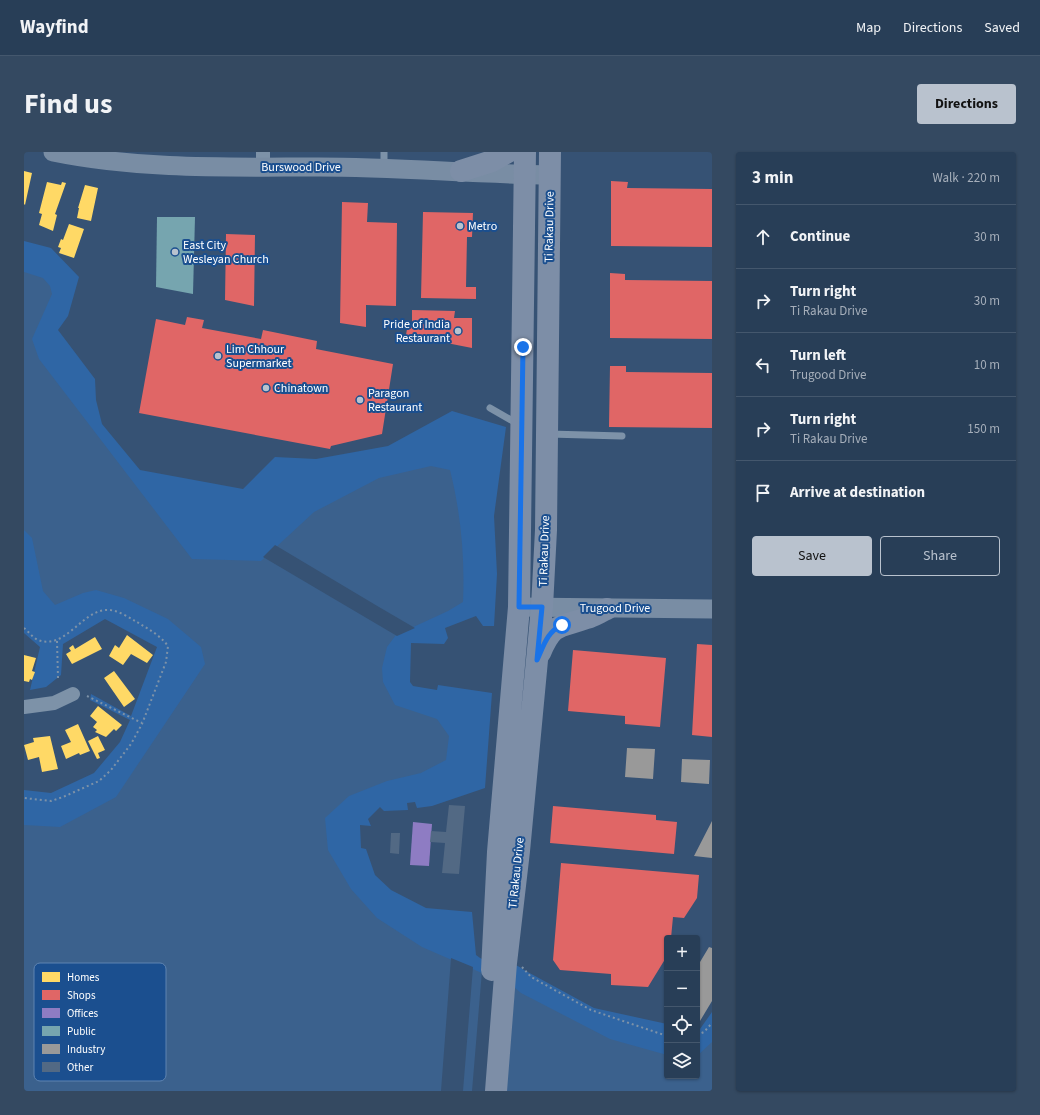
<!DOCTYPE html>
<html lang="en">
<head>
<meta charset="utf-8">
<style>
  :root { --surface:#283e57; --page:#344961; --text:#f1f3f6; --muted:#a5aeba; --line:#44576d; --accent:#b9c2ce }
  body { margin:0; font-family:"Source Sans 3",sans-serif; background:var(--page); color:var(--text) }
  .controls { position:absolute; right:12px; bottom:12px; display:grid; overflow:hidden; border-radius:4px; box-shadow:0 1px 3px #0004 }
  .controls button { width:36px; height:36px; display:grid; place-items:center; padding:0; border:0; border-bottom:1px solid var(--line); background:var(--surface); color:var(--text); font:20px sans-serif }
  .stop { position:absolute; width:12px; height:12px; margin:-9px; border:3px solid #1a73e8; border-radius:50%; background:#fff }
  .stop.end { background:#1a73e8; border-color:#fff; box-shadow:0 1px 4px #0008 }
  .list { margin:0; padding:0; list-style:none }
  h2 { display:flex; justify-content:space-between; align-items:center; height:52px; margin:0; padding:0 16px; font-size:17px }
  h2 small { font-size:13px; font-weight:400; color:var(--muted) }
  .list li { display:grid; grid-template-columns:26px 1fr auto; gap:12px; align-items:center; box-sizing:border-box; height:64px; padding:0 16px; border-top:1px solid var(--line) }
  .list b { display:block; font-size:15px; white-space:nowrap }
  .list p { margin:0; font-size:13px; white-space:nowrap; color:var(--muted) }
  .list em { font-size:13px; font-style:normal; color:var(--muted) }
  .actions { display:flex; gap:8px; padding:12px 16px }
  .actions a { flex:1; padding:9px 0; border:1px solid var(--accent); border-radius:4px; text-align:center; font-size:14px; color:var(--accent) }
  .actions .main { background:var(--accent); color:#111 }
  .icon { flex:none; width:22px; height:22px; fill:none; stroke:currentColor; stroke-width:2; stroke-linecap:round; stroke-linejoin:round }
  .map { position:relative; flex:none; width:688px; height:939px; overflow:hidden; border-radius:4px }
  header { display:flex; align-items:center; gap:24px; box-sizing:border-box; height:56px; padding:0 20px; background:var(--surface); border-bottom:1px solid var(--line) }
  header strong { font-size:19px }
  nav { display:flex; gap:22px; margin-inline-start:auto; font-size:14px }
  .intro { display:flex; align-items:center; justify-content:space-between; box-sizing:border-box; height:96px; padding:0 24px }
  h1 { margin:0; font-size:28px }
  .button { padding:10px 18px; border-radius:4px; background:var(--accent); color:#111; font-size:14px; font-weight:700 }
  main { display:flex; gap:24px; padding:0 24px }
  aside { flex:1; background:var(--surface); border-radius:4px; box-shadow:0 1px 3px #0004 }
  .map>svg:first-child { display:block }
</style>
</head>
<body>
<header>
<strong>Wayfind</strong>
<nav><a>Map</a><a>Directions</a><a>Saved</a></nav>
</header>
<div class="intro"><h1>Find us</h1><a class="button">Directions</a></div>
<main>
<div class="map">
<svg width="688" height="939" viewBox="0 0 688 939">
  <rect width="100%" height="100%" fill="#365274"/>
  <path fill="#2f66a5" d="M0,89l27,7 28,29 -11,39 -10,14 37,49 1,21 6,24 38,46 103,19 32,-32 41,2 72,-13 64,-35 54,16 -12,89 3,58 -3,52h-11l-7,-10 -31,12 3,10 -4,6 -33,-1 -1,39 3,4 24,4 1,-5 54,8 -7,95 -53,18 -15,2 -2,-6 -8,1 1,7 -24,1 -4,-4 -12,12 3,7 -11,-1 1,23 5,1 9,26 16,15 35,18 46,4 4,43c15,13 32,2 48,15l70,38 73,16v52h30v-47h3l12,-17v79l-688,-106v-195l27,3 43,-20 26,-31 10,-22 -40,-20 1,-6 40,22 26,-69 -52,-28 -42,25 -2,31 -15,12 -16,3 10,-43 -16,-14z"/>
  <path fill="#3b618d" d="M0,120l19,6 7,8 2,8 -20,45 7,20 153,200 69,2 53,-49 65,-34 52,-12 19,4c11,44 15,88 13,132l-15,9 -52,24 -9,12 -5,21 1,14 12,23 42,14 12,17 -3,24 -25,13 -34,8 -38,15 -24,22 3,32 23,39 26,29 45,29 92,40 7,6 89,46 57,16v21h30v-20l15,-14v49h-688v-266l36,2 56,-30 89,-133 -4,-17 -33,-28 -44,-21 -28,-8 -13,3 -28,12 -12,-14 -11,-53 -8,-8z"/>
  <path fill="#365274" d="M251,393l104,62 36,21 -18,8 -134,-79z
    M427,806l22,9 -10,124h-22z
    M458,819l33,14 -9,106h-34z"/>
  <path fill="#ffd966" d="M0,19l8,2 -7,32 -1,-1z
    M23,30l14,3 1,-3 4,1 -11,31 2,1 -4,16 -14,-6 3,-11 -3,-1z
    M61,33l13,3 -7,33 -14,-3 2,-10h-1z
    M45,72l15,5 -10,29 -15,-5 2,-5 -3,-1 3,-8 2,1z
    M103,483l26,20 -6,8 -16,-9 -8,11 -14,-9 6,-11 4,3z
    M71,485l7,12 -30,15 -6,-10 5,-3 -2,-3 4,-3 2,4z
    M0,503l12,3 -4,13 3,1 -3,8 -2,-1 -1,3 -5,-1z
    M90,519l21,28 -11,8 -20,-29z
    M74,554l24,19 -6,6 -2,-2 -8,8 -11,-5 2,-2 -4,-3 4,-5 -7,-6z
    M54,572l12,27 -10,4 -1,-2 -13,6 -5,-13 10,-4 -6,-12z
    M26,584l8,33 -16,3 -3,-15 -11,3 -4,-15 10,-3 -1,-4z
    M74,584l7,14 -7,3 2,5 -3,1 -9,-18z"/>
  <path fill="#e06666" d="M587,29l17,1 -1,6 85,1v58l-101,-1z
    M318,50l26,1 -1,19 30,1 -1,83 -30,-1v22l-26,-4z
    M399,60l50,1 -1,24h-5l-1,50h10v12l-55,-1z
    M202,82l29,1 -1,71 -29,-6z
    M586,121l15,1v6l87,1v58l-102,-1z
    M388,158l43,1 -1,7h18v30l-66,-13 1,-6h-3v-4l8,-1z
    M163,165l17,3 -2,8 59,11 2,-9 54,11 -1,8 77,15 -11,70 -51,12 -1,3 -191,-36 17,-94 29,6z
    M586,214h16v6l86,1v55l-103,-1z
    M673,492l15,1v92l-20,-2z
    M549,498l93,8 -6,69 -35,-3v-8l-57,-5z
    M529,654l103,9v5l21,2 -3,32 -124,-11z
    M537,711l138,12 -2,23 -13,20 -11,-1 -2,21h-4v18l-19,31 -37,-2v-11l-51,-4 -7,-10z"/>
  <path fill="#8e7cc3" d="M389,670l19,2 -3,42 -19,-1z"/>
  <path fill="#76a5af" d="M133,65h38l-2,77 -37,-7z"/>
  <path fill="#999" d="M603,596l28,1 -2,30 -28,-2z
    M658,607l28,1 -1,24 -28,-2z
    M688,669v37l-18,-2z
    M685,795l3,1v53l-15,25v-59z"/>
  <path fill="#526984" d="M425,653l16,1 -6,68 -17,-1 3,-30 -15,-1 1,-11 15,1z
    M367,681h9l-1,21 -9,-1z"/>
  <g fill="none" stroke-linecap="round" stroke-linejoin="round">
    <path stroke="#7d92a8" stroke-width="2" stroke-dasharray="2 3" stroke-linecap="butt" d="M0,476c4,3 9,10 14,12 27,10 42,-27 67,-30 12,-1 23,7 32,12 11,7 23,13 31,24l-2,16 -24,62 -11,20 -20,26 -12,11 -36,16 -12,4 -27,-3
      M33,489l1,37
      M63,544l55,27
      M498,815l9,10 60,33 76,26
      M673,883l7,-3 8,-9"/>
    <path stroke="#7d92a8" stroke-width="7" d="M360,0v16
      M466,256l28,16
      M525,282l73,2"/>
    <path stroke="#7d92a8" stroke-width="14" d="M239,16v-16
      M0,555l30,-4 19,-9"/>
    <path stroke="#798da4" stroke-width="19" d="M29,0c88,18 177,15 266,15 77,0 154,7 231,8
      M495,455l193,2"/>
    <path stroke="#7d8ea7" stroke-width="22" d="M437,19l31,-10 16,-9
      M516,501c13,-31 19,-25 47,-35 7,-2 13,-6 20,-9
      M468,818l6,-118 21,-245 6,-455
      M472,939l10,-128 13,-112 23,-244 4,-77 4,-378"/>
  </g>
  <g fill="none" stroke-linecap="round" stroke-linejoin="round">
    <path stroke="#1a73e8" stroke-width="5" d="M499,195l-4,260h23l-5,53c7,-15 10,-28 25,-35"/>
  </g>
  <g fill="#b9c2ce" stroke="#1b4f8f" stroke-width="1.5">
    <circle cx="436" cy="74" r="4"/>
    <circle cx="151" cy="100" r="4"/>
    <circle cx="434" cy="179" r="4"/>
    <circle cx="194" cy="204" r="4"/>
    <circle cx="242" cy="236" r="4"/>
    <circle cx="336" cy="248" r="4"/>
  </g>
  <g text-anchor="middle" stroke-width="4" stroke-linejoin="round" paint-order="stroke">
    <g font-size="12" fill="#fff" stroke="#1b4f8f">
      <text x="277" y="19">Burswood Drive</text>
      <text transform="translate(525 75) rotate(-89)" y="4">Ti Rakau Drive</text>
      <text transform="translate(520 399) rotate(-88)" y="4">Ti Rakau Drive</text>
      <text x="591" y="460">Trugood Drive</text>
      <text transform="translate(492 721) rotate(-84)" y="4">Ti Rakau Drive</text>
    </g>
    <g font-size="12" fill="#fff" stroke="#1b4f8f" text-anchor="start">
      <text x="444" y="78">Metro</text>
      <text x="159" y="97">East City<tspan x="159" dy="14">Wesleyan Church</tspan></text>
      <text x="426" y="176" text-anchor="end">Pride of India<tspan x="426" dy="14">Restaurant</tspan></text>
      <text x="202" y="201">Lim Chhour<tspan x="202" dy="14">Supermarket</tspan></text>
      <text x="250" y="240">Chinatown</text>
      <text x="344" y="245">Paragon<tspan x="344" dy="14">Restaurant</tspan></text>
    </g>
  </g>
  <rect x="10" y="811" width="132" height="118" rx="6" fill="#1b4f8f" stroke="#5f84b1" stroke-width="1"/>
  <rect x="18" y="820" width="18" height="10" fill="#ffd966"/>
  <rect x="18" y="838" width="18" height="10" fill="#e06666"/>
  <rect x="18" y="856" width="18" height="10" fill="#8e7cc3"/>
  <rect x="18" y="874" width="18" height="10" fill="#76a5af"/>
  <rect x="18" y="892" width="18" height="10" fill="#999"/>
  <rect x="18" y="910" width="18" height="10" fill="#526984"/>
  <g font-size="11" fill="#fff">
    <text x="43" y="829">Homes</text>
    <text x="43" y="847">Shops</text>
    <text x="43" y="865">Offices</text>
    <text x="43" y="883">Public</text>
    <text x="43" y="901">Industry</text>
    <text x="43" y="919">Other</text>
  </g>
</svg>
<div class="controls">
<button>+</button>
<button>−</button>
<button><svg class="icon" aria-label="locate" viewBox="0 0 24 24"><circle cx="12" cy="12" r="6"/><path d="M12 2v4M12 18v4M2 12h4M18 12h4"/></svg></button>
<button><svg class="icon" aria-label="layers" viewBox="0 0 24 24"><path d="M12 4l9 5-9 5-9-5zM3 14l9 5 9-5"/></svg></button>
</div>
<div class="stop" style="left:538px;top:473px"></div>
<div class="stop end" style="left:499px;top:195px"></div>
</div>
<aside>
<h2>3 min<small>Walk · 220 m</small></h2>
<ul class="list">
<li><svg class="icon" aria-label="ahead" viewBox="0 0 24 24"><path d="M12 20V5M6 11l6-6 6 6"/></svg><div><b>Continue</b></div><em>30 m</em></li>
<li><svg class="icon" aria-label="right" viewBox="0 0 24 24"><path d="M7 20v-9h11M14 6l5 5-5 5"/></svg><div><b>Turn right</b><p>Ti Rakau Drive</p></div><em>30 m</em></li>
<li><svg class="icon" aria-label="left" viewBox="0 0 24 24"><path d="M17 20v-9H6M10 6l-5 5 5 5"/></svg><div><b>Turn left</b><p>Trugood Drive</p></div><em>10 m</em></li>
<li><svg class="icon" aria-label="right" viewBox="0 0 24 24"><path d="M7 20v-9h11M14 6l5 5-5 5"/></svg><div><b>Turn right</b><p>Ti Rakau Drive</p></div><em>150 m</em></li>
<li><svg class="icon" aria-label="arrive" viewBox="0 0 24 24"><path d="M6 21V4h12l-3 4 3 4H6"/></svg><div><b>Arrive at destination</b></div></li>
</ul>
<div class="actions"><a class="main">Save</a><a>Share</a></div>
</aside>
</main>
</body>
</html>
